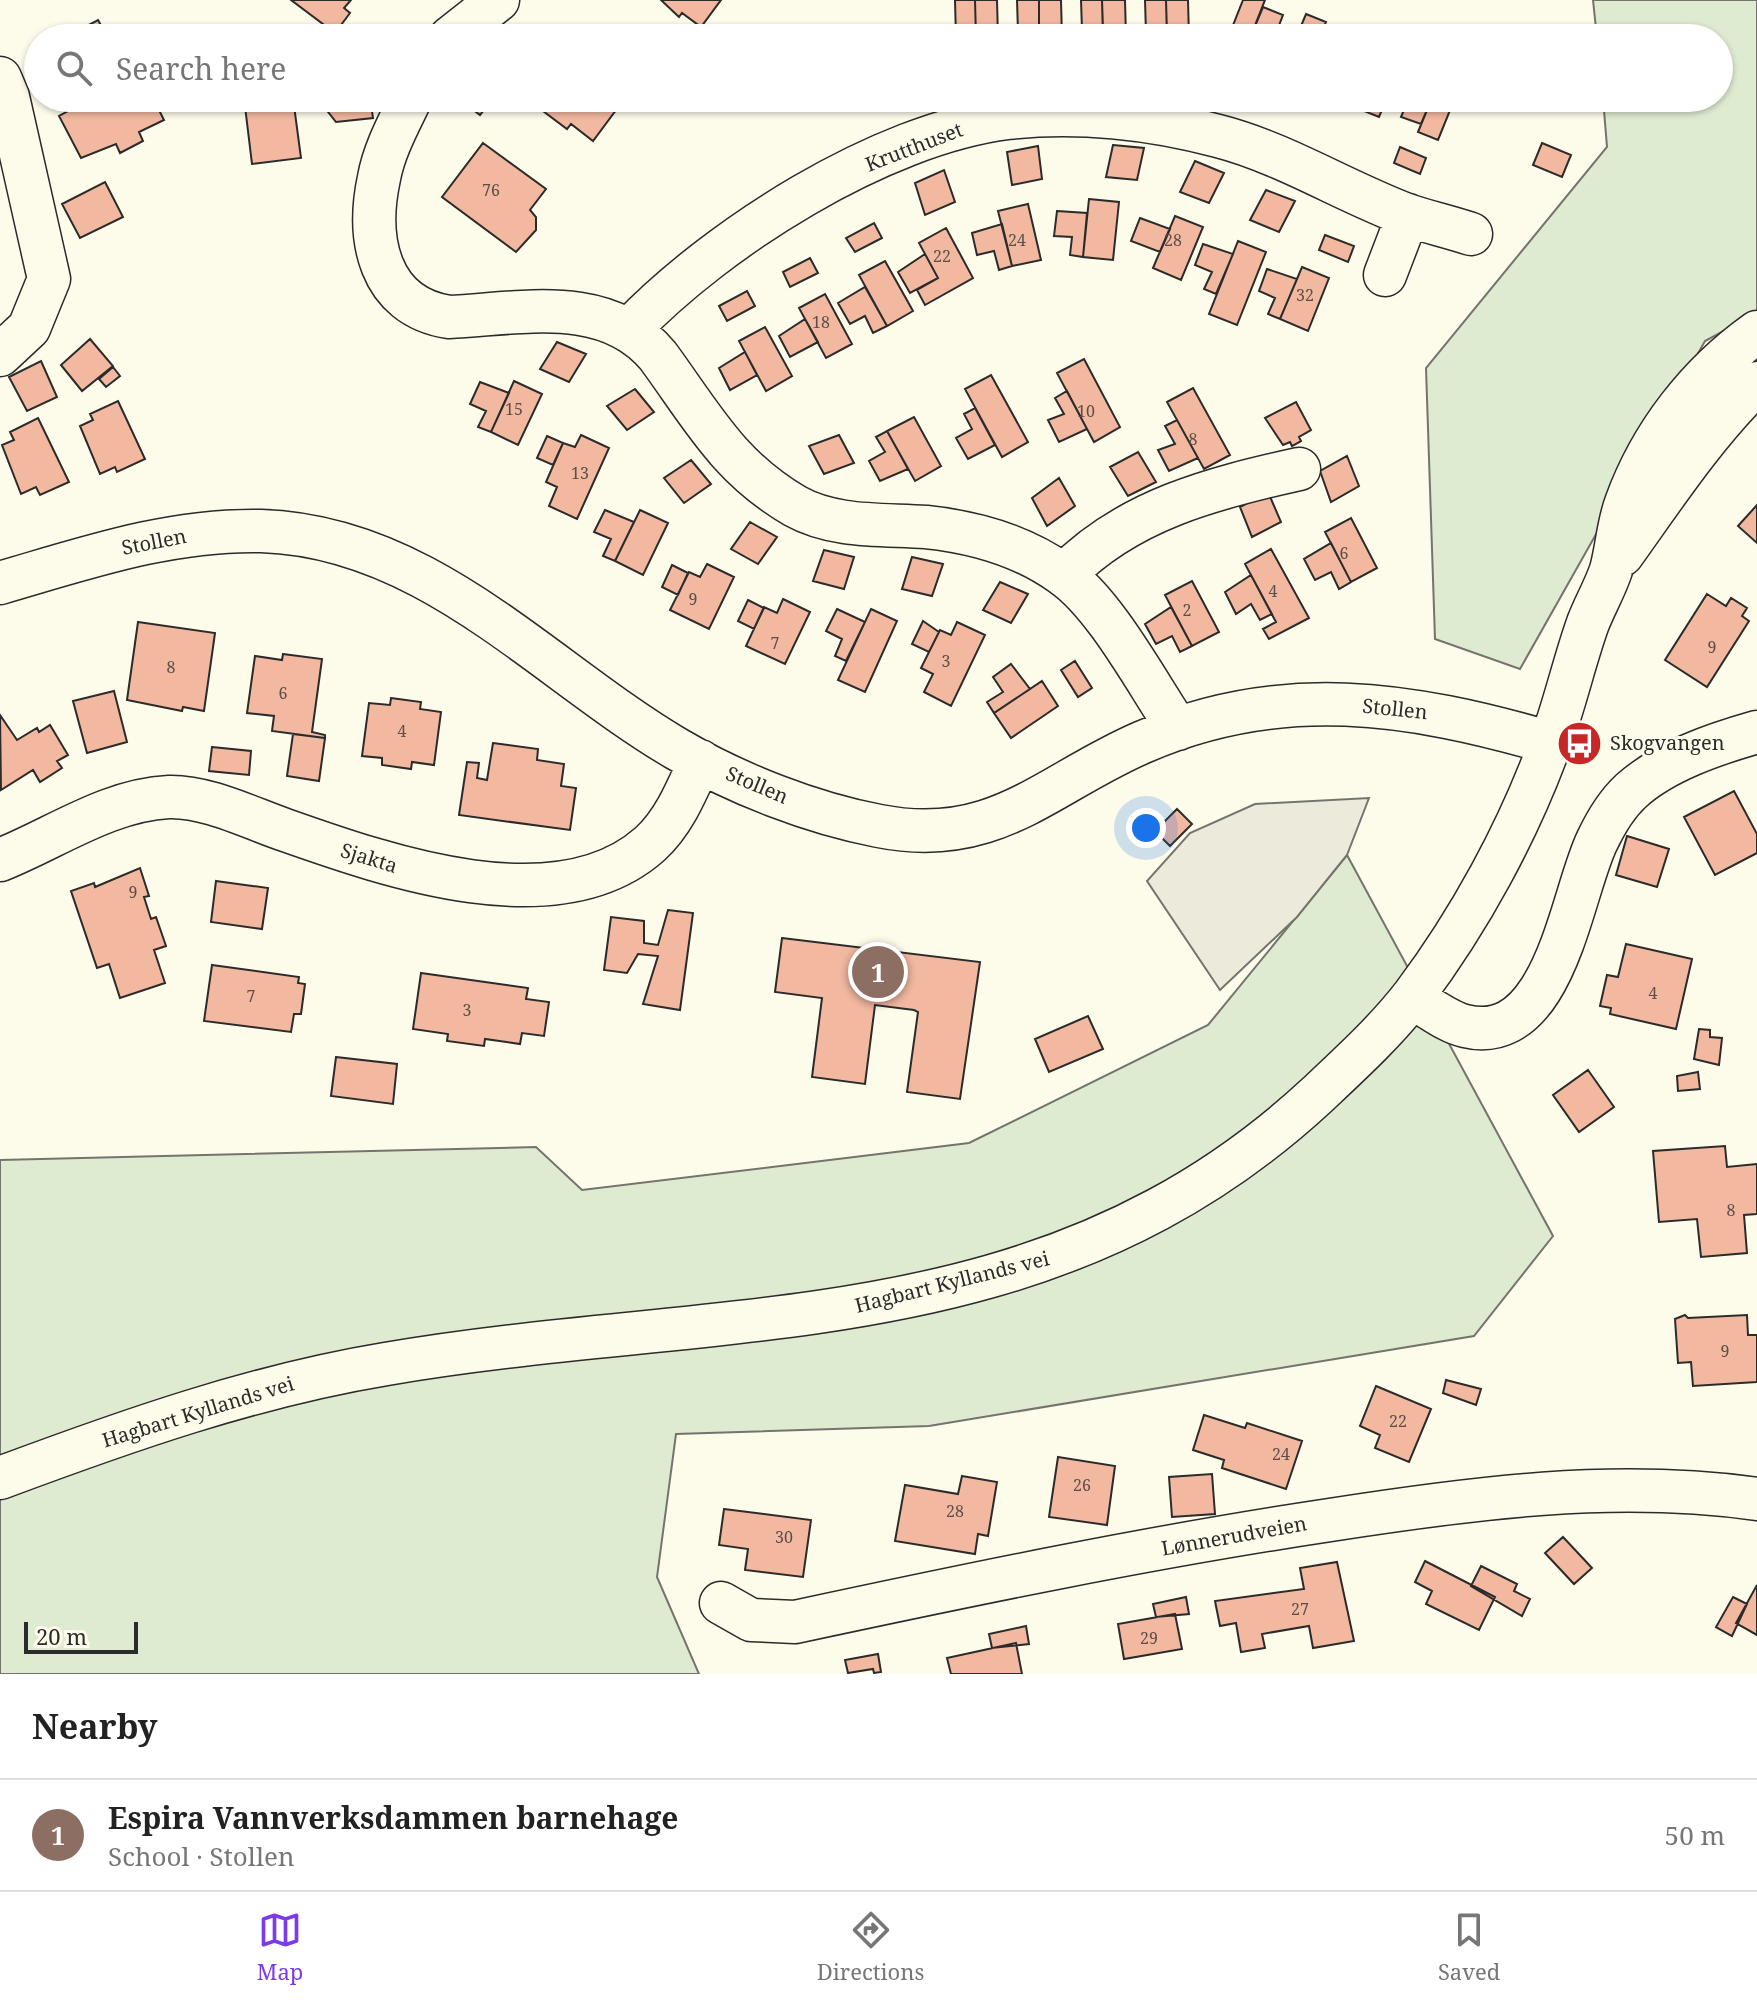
<!DOCTYPE html>
<html lang="en">
<head>
<meta charset="utf-8">
<style>
  :root { --surface:#fff; --page:#f2f2f2; --text:#222; --muted:#767676; --line:#e0e0e0; --accent:#7c3aed }
  body { margin:0; font-family:"Noto Serif",serif; background:var(--page); color:var(--text) }
  .scale { position:absolute; left:24px; bottom:20px; width:114px; box-sizing:border-box; padding-left:8px; border:4px solid #2b2b2b; border-top:0; font-size:22px; line-height:28px; white-space:nowrap; color:#2b2b2b; -webkit-text-stroke:6px #fdfbea; paint-order:stroke }
  .you { position:absolute; left:1146px; top:828px; width:28px; height:28px; margin:-20px; border:6px solid #fff; border-radius:50%; background:#1a73e8; box-shadow:0 0 0 12px #1a73e833 }
  .badge { display:grid; place-items:center; width:52px; height:52px; border-radius:50%; background:var(--accent); color:#fff; font-size:26px; font-weight:700 }
  .pin { position:absolute; translate:-50% -50%; border:4px solid #fff; box-shadow:0 2px 8px #0006 }
  .list { margin:0; padding:0; list-style:none }
  h2 { display:flex; justify-content:space-between; align-items:center; height:104px; margin:0; padding:0 32px; font-size:34px }
  h2 small { font-size:26px; font-weight:400; color:var(--muted) }
  .list li { display:grid; grid-template-columns:52px 1fr auto; gap:24px; align-items:center; box-sizing:border-box; height:112px; padding:0 32px; border-top:2px solid var(--line) }
  .list b { display:block; font-size:30px; white-space:nowrap }
  .list p { margin:0; font-size:26px; white-space:nowrap; color:var(--muted) }
  .list em { font-size:26px; font-style:normal; color:var(--muted) }
  .icon { flex:none; width:44px; height:44px; fill:none; stroke:currentColor; stroke-width:2; stroke-linecap:round; stroke-linejoin:round }
  .map { position:relative; flex:none; width:1757px; height:1674px; overflow:hidden }
  .search { position:absolute; background:var(--surface); box-shadow:0 2px 6px #0004; left:24px; right:24px; top:24px; height:88px; display:flex; align-items:center; gap:20px; box-sizing:border-box; padding:0 28px; border-radius:44px; color:var(--muted); font-size:30px }
  .sheet { height:216px; background:var(--surface) }
  nav { display:flex; justify-content:space-around; align-items:center; box-sizing:border-box; height:112px; border-top:2px solid var(--line); background:var(--surface); font-size:22px; color:var(--muted) }
  nav a { display:grid; justify-items:center; gap:4px }
  nav .on { color:var(--accent) }
  .map>svg:first-child { display:block }
</style>
</head>
<body>
<div class="map">
<svg width="1757" height="1674" viewBox="0 0 1757 1674">
  <rect width="100%" height="100%" fill="#fdfbea"/>
  <path fill="#deebd1" stroke="#74746e" stroke-width="2" d="M1593,0h164v313l-52,28 -185,328 -85,-30 -9,-271 181,-221 -4,-49h116v-60h-122z
    M1347,855l206,381 -79,100 -545,90 -253,8 -19,143 42,97h-699v-514l536,-13 46,43 387,-47 239,-118z"/>
  <path fill="#eceadb" stroke="#74746e" stroke-width="2" d="M1369,798l-22,57 -50,62 -77,73 -73,-109 43,-48 65,-29z"/>
  <path fill="#f2b8a0" stroke="#2b2b2b" stroke-width="2" d="M291,0h60l-7,8 6,5 -15,20z
    M661,0h60l-20,27 -19,-14 -3,4z
    M955,0h20l1,38h-20z
    M975,0h22l1,38h-22z
    M1017,0h22v32h-21z
    M1039,0h22l1,38h-23z
    M1081,0h21l1,29 -21,1z
    M1102,0h23l1,37 -23,1z
    M1145,0h21l1,34h-21z
    M1166,0h22l1,38h-22z
    M1243,0h22l-15,38h-22z
    M1263,7l20,8 -9,23h-24z
    M1306,14l20,8 -7,16h-23z
    M98,20l10,18h-44z
    M83,98h70l11,22 -25,12 4,9 -23,12 -4,-9 -35,14 -22,-42 9,-5 -2,-5z
    M244,98h49l8,60 -49,6z
    M323,98h47l3,20 -37,4 -11,-14z
    M458,98h35l-13,17z
    M537,98h88l-32,43 -22,-17 -4,5 -24,-18 4,-6z
    M1363,98h24l-8,19 -20,-8z
    M1409,98h23l-11,26 -20,-7z
    M1432,98h23l-17,42 -20,-8z
    M483,143l63,46 -16,21 6,7v13l-20,22 -74,-55z
    M1542,143l29,12 -9,22 -29,-12z
    M1113,145l31,3 -7,32 -31,-3z
    M1038,146l4,33 -30,6 -5,-33z
    M1400,147l26,11 -6,16 -26,-11z
    M1195,161l29,12 -15,30 -29,-11z
    M944,170l11,32 -30,13 -10,-32z
    M105,182l18,35 -43,21 -18,-34z
    M1266,190l29,11 -16,31 -29,-12z
    M1089,199l30,3 -6,58 -30,-3z
    M1028,204l13,56 -29,6 -14,-55z
    M1057,211l30,2 -4,44 -13,-2 2,-18 -18,-1z
    M1175,216l28,11 -22,53 -28,-12z
    M1140,218l30,11 -10,23 -29,-11z
    M874,223l8,15 -27,14 -9,-14z
    M1002,224l10,42 -13,4 -5,-19 -17,4 -5,-22z
    M946,228l27,50 -48,27 -8,-15 21,-12 -19,-35z
    M1325,235l29,11 -6,16 -29,-12z
    M1238,241l28,11 -29,73 -28,-11z
    M1203,244l30,10 -17,40 -12,-5 8,-17 -17,-7z
    M925,254l13,24 -28,15 -12,-21z
    M810,258l8,15 -28,14 -7,-15z
    M885,261l28,50 -26,15 -28,-51z
    M1302,267l27,11 -21,53 -28,-12z
    M1267,269l30,10 -17,40 -12,-5 7,-16 -16,-7z
    M865,287l22,39 -14,7 -8,-17 -15,8 -12,-21z
    M747,291l8,15 -28,15 -8,-15z
    M825,294l27,50 -26,14 -27,-50z
    M805,319l13,23 -28,15 -11,-21z
    M765,327l27,49 -26,15 -27,-50z
    M90,339l23,27 -31,25 -21,-26z
    M557,342l29,12 -17,28 -29,-13z
    M745,352l12,23 -27,15 -11,-22z
    M1084,359l36,68 -26,15 -37,-69z
    M41,361l16,36 -30,14 -18,-34z
    M113,367l7,9 -14,11 -7,-8z
    M991,375l37,67 -26,15 -37,-68z
    M514,381l28,13 -24,51 -27,-13z
    M480,382l29,11 -18,39 -13,-5 8,-16 -16,-7z
    M1193,388l37,67 -26,14 -37,-67z
    M635,389l19,23 -27,18 -20,-24z
    M1067,391l20,38 -28,13 -11,-22 16,-6 -9,-16z
    M118,401l27,58 -28,13 -2,-5 -15,7 -20,-48 13,-6 -3,-6z
    M1296,402l15,28 -12,7 2,4 -9,5 -2,-4 -7,3 -18,-27z
    M975,408l20,37 -27,14 -12,-21 16,-9 -8,-15z
    M914,417l27,49 -26,15 -28,-50z
    M38,418l31,64 -29,13 -4,-8 -15,7 -19,-49 12,-5 -4,-8z
    M1177,420l21,38 -29,13 -11,-21 17,-6 -10,-18z
    M887,431l21,38 -28,12 -11,-20 16,-9 -9,-15z
    M581,435l28,13 -32,71 -28,-13 8,-19 -11,-5 17,-39 12,4z
    M839,435l15,28 -30,11 -15,-28z
    M547,436l16,7 -10,22 -16,-7z
    M1138,452l18,30 -28,14 -18,-29z
    M1347,456l12,30 -28,16 -11,-31z
    M691,460l20,24 -27,19 -20,-25z
    M1059,478l16,28 -28,20 -15,-28z
    M1268,492l13,30 -29,15 -12,-30z
    M1757,505v38l-19,-17z
    M605,510l29,12 -19,39 -12,-5 8,-17 -17,-7z
    M640,510l28,13 -25,52 -28,-14z
    M1351,518l26,50 -26,14 -26,-50z
    M750,522l27,15 -19,27 -27,-15z
    M1331,543l20,39 -12,7 -8,-17 -16,8 -11,-21z
    M1271,549l38,69 -40,21 -6,-10 13,-7 -31,-58z
    M824,550l30,7 -10,32 -31,-8z
    M912,557l31,7 -11,32 -30,-7z
    M707,564l27,13 -25,52 -39,-19 19,-38 11,5z
    M672,565l16,8 -10,22 -16,-8z
    M1251,575l21,39 -12,6 -9,-16 -15,10 -11,-22z
    M1192,581l27,51 -27,14 -27,-51z
    M1000,582l28,12 -17,29 -28,-13z
    M1707,594l19,12 5,-8 16,10 -5,8 7,5 -42,66 -42,-27z
    M783,599l27,13 -25,52 -39,-18 18,-39 13,6z
    M748,600l16,8 -10,21 -16,-8z
    M1171,607l21,39 -12,6 -8,-16 -16,8 -11,-20z
    M837,609l28,13 -19,39 -11,-5 7,-17 -16,-8z
    M871,609l26,12 -32,71 -27,-12z
    M923,621l16,11 -10,20 -17,-8z
    M138,622l77,11 -11,78 -21,-4 -1,4 -55,-11z
    M957,622l28,13 -34,71 -27,-14 9,-18 -12,-6 19,-38 11,5z
    M283,654l39,5 -10,73 13,3v3l-53,-7 2,-15 -27,-3 8,-57 27,4z
    M1075,661l17,27 -14,9 -17,-27z
    M1011,664l19,25 -36,24 -7,-11 16,-10 -10,-15z
    M1042,681l16,25 -47,32 -17,-25z
    M114,691l13,51 -40,11 -14,-52z
    M391,698l30,4 -1,7 21,3 -7,53 -22,-3 -1,7 -29,-4v-7l-20,-2 7,-53 21,2z
    M0,715l17,25 20,-12 2,4 11,-7 18,30 -11,6 5,7 -22,14 -7,-12 -32,20z
    M293,734l32,4 -6,43 -32,-5z
    M493,743l45,6 -1,11 27,4 -3,22 15,2 -6,42 -111,-15 8,-53 12,1 -2,15 10,2z
    M212,747l39,4 -2,24 -40,-4z
    M1734,791l23,43v19l-42,22 -31,-58z
    M1177,809l15,15 -22,22 -15,-15z
    M1627,836l42,13 -12,38 -41,-12z
    M140,868l9,28 -5,1 7,22 5,-2 10,29 -12,4 11,33 -45,15 -11,-34 -12,4 -26,-77 23,-8 1,4z
    M216,881l52,7 -6,41 -51,-7z
    M668,910l25,3 -13,97 -37,-6 15,-48 -20,-2 -11,19 -23,-3 7,-53 33,4v22l14,2z
    M782,938l198,24 -20,137 -53,-7 11,-80 -4,-2 -39,-5 -10,79 -53,-7 10,-79 -47,-6z
    M1626,944l66,15 -16,70 -66,-15 1,-6 -11,-2 7,-31 11,2z
    M212,965l87,12 -1,6 7,1 -4,30h-7l-3,18 -87,-11z
    M421,973l107,15 -2,11 23,3 -5,34 -22,-3 -2,11 -35,-5 -1,7 -37,-5 1,-7 -35,-5z
    M1088,1016l15,33 -54,23 -14,-33z
    M1699,1029l11,1v7l12,1 -3,27 -25,-6z
    M336,1057l61,7 -4,40 -62,-8z
    M1588,1070l26,37 -35,25 -26,-37z
    M1698,1072l2,17 -22,2 -1,-15z
    M1725,1146l2,21 30,-3v50l-13,1 3,38 -46,4 -4,-38 -38,3 -6,-71z
    M1685,1315l3,3 59,-3 1,20h9v47l-64,4 -2,-24 -13,1 -3,-44z
    M1446,1380l35,9 -5,16 -33,-12z
    M1376,1386l55,23 -22,53 -34,-14 5,-13 -20,-9z
    M1204,1415l41,13 2,-5 55,18 -16,48 -64,-21 2,-8 -31,-10z
    M1058,1457l57,9 -8,59 -58,-8z
    M1212,1474l3,40 -43,3 -3,-40z
    M962,1476l35,6 -9,54 -10,-2 -3,20 -80,-13 10,-56 53,9z
    M724,1509l87,11 -8,57 -58,-7 3,-21 -29,-4z
    M1563,1537l29,31 -18,16 -29,-31z
    M1425,1561l70,36 -16,33 -53,-26 6,-13 -17,-9z
    M1337,1562l17,79 -41,7 -4,-22 -47,8 3,14 -24,4 -5,-29 -16,3 -5,-25 89,-12 -4,-21z
    M1481,1566l36,18 -3,7 16,8 -8,17 -51,-30z
    M1757,1585v50l-21,-12z
    M1186,1597l3,17 -33,3 -3,-13z
    M1733,1597l14,7 -15,32 -16,-9z
    M1175,1614l7,35 -58,10 -6,-35z
    M1026,1626l3,18 -37,4 -3,-14z
    M1016,1643l6,31h-71l-4,-16z
    M878,1654l3,18 -7,1 -1,-4 -25,4 -3,-13z"/>
  <g fill="none" stroke-linecap="round" stroke-linejoin="round">
    <defs>
      <path id="minor" d="M450,38l48,-38
        M0,78l8,19 41,182 -20,49 -29,27
        M411,98c-12,25 -27,52 -32,80 -13,60 -1,128 70,139 70,-3 157,-24 209,39 44,60 70,111 137,150 39,22 88,18 131,21 48,5 97,19 136,47 43,29 86,111 116,155
        M1385,275l23,-60
        M629,330c88,-92 251,-196 379,-212 68,-8 143,0 210,18 66,17 125,55 189,79 21,7 43,12 64,19
        M1622,555c43,-60 82,-120 135,-172
        M1064,575c63,-65 149,-87 235,-106
        M0,583c86,-25 170,-54 261,-52 167,5 282,139 416,218 60,35 134,64 202,77 117,23 168,-43 264,-84 138,-60 267,-40 408,1
        M0,860c55,-22 108,-60 169,-63 38,-1 81,21 116,33 102,36 273,96 365,14 24,-22 37,-54 50,-83
        M1412,998c16,8 35,24 53,28 90,22 106,-132 132,-185 8,-17 20,-37 34,-50 33,-30 84,-47 126,-59
        M0,1478c126,-47 253,-92 386,-114 338,-58 658,-16 931,-269 33,-31 68,-63 96,-99 57,-76 105,-164 137,-252 15,-40 24,-82 38,-121 7,-18 17,-35 23,-53 6,-22 7,-46 15,-67 25,-69 72,-129 131,-171
        M721,1603l30,17 44,2c177,-38 355,-75 535,-102 142,-22 284,-41 427,-21"/>
    </defs>
    <use href="#minor" stroke="#2b2b2b" stroke-width="45"/>
    <use href="#minor" stroke="#fdfbea" stroke-width="42"/>
  </g>
  <defs>
    <symbol id="bus-disc" viewBox="-11 -11 22 22"><circle r="9.5" fill="#c62828" stroke="#fdfbea"/><path d="M-5-6H5V4H4V6H2V4H-2V6H-4V4H-5ZM-3.5-4V0h7V-4ZM-3.5 1.2v1.5H-2V1.2ZM2 1.2v1.5H3.5V1.2Z" fill="#fff"/></symbol>
  </defs>
  <g fill-rule="evenodd">
    <use href="#bus-disc" x="1554" y="718" width="51" height="51"/>
  </g>
  <g text-anchor="middle" stroke-width="6" stroke-linejoin="round" paint-order="stroke">
    <g font-size="16" fill="#5d4e48">
      <text x="491" y="196">76</text>
      <text x="1017" y="246">24</text>
      <text x="1173" y="246">28</text>
      <text x="942" y="262">22</text>
      <text x="1305" y="301">32</text>
      <text x="821" y="328">18</text>
      <text x="514" y="415">15</text>
      <text x="1086" y="417">10</text>
      <text x="1193" y="445">8</text>
      <text x="580" y="479">13</text>
      <text x="1344" y="559">6</text>
      <text x="1273" y="597">4</text>
      <text x="693" y="605">9</text>
      <text x="1187" y="616">2</text>
      <text x="775" y="649">7</text>
      <text x="1712" y="653">9</text>
      <text x="946" y="667">3</text>
      <text x="171" y="673">8</text>
      <text x="283" y="699">6</text>
      <text x="402" y="737">4</text>
      <text x="133" y="898">9</text>
      <text x="1653" y="999">4</text>
      <text x="251" y="1002">7</text>
      <text x="467" y="1016">3</text>
      <text x="1731" y="1216">8</text>
      <text x="1725" y="1357">9</text>
      <text x="1398" y="1427">22</text>
      <text x="1281" y="1460">24</text>
      <text x="1082" y="1491">26</text>
      <text x="955" y="1517">28</text>
      <text x="784" y="1543">30</text>
      <text x="1300" y="1615">27</text>
      <text x="1149" y="1644">29</text>
    </g>
    <g font-size="20" fill="#2b2b2b" stroke="#fdfbea">
      <text transform="translate(914 147) rotate(-21)" y="7">Krutthuset</text>
      <text transform="translate(154 542) rotate(-11)" y="7">Stollen</text>
      <text transform="translate(1395 709) rotate(6)" y="7">Stollen</text>
      <text transform="translate(757 785) rotate(23)" y="7">Stollen</text>
      <text transform="translate(369 858) rotate(17)" y="7">Sjakta</text>
      <text transform="translate(952 1282) rotate(-14)" y="7">Hagbart Kyllands vei</text>
      <text transform="translate(198 1412) rotate(-17)" y="7">Hagbart Kyllands vei</text>
      <text transform="translate(1234 1536) rotate(-10)" y="7">Lønnerudveien</text>
    </g>
    <g font-size="20" fill="#2b2b2b" stroke="#fdfbea" text-anchor="start">
      <text x="1610" y="750">Skogvangen</text>
    </g>
  </g>
</svg>
<div class="scale">20 m</div>
<div class="you"></div>
<div class="pin badge" style="left:878px;top:972px;background:#8d6e63">1</div>
<div class="search"><svg class="icon" aria-label="search" viewBox="0 0 24 24"><circle cx="10" cy="10" r="6"/><path d="M15 15l6 6"/></svg>Search here</div>
</div>
<section class="sheet">
<h2>Nearby<small></small></h2>
<ul class="list">
<li><span class="badge" style="background:#8d6e63">1</span><div><b>Espira Vannverksdammen barnehage</b><p>School · Stollen</p></div><em>50 m</em></li>
</ul>
</section>
<nav>
<a class="on"><svg class="icon" aria-label="map" viewBox="0 0 24 24"><path d="M3 6l6-2 6 2 6-2v14l-6 2-6-2-6 2zM9 4v14M15 6v14"/></svg>Map</a>
<a><svg class="icon" aria-label="directions" viewBox="0 0 24 24"><path d="M12 3l9 9-9 9-9-9zM9 14v-3h6M13 9l2 2-2 2"/></svg>Directions</a>
<a><svg class="icon" aria-label="saved" viewBox="0 0 24 24"><path d="M7 4h10v16l-5-4-5 4z"/></svg>Saved</a>
</nav>
</body>
</html>
